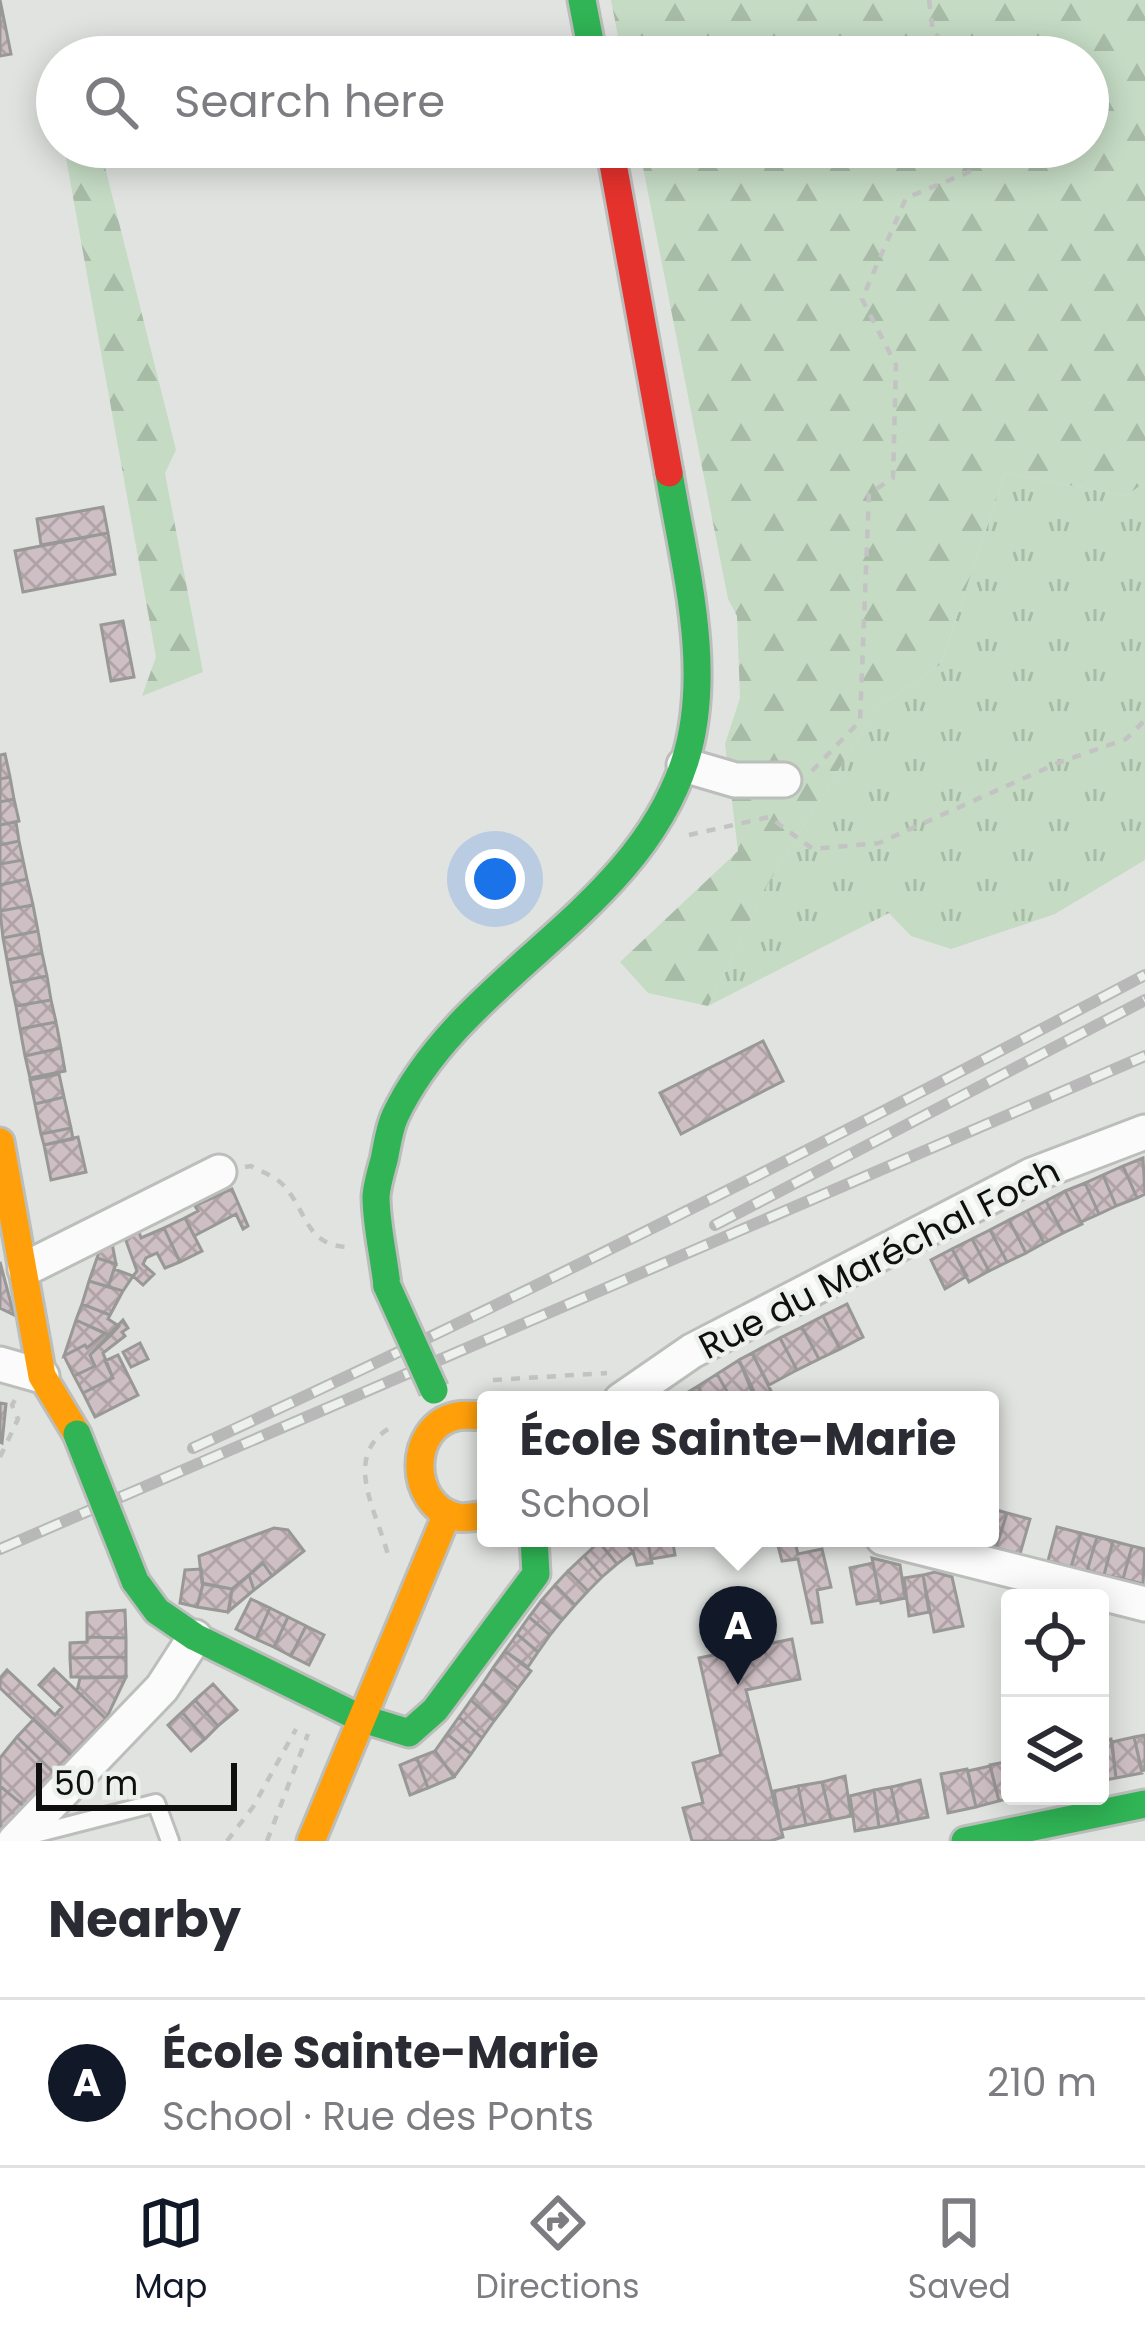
<!DOCTYPE html>
<html lang="en">
<head>
<meta charset="utf-8">
<style>
  :root { --surface:#fff; --page:#f2f2f3; --text:#2b2b33; --muted:#7c7c81; --line:#e1e1e2; --accent:#111827 }
  body { margin:0; font-family:Poppins,sans-serif; background:var(--page); color:var(--text) }
  .controls { position:absolute; right:36px; bottom:36px; display:grid; overflow:hidden; border-radius:12px; box-shadow:0 6px 30px #0003 }
  .controls button { width:108px; height:108px; display:grid; place-items:center; padding:0; border:0; border-bottom:3px solid var(--line); background:var(--surface); color:var(--text); font:60px sans-serif }
  .scale { position:absolute; left:36px; bottom:30px; width:201px; box-sizing:border-box; padding-left:12px; border:6px solid #0e0f0e; border-top:0; font-size:33px; line-height:42px; white-space:nowrap; color:#0e0f0e; -webkit-text-stroke:9px #edf1ed; paint-order:stroke }
  .you { position:absolute; left:495px; top:879px; width:42px; height:42px; margin:-30px; border:9px solid #fff; border-radius:50%; background:#1a73e8; box-shadow:0 0 0 18px #1a73e833 }
  .badge { display:grid; place-items:center; width:78px; height:78px; border-radius:50%; background:var(--accent); color:#fff; font-size:39px; font-weight:700 }
  .pin { position:absolute; translate:-50% -99px; filter:drop-shadow(0 3px 6px #0008) }
  .pin::after { content:''; position:absolute; top:63px; width:42px; height:36px; background:inherit; clip-path:polygon(0 0,100% 0,50% 100%) }
  .popup { position:absolute; left:477px; top:1391px; width:522px; height:156px; box-sizing:border-box; display:grid; place-content:center; border-radius:12px; background:var(--surface); filter:drop-shadow(0 3px 9px #0005); font-size:39px; white-space:nowrap; color:var(--muted) }
  .popup b { font-size:45px; color:var(--text) }
  .popup::after { content:''; position:absolute; left:50%; top:100%; margin-left:-24px; border:24px solid transparent; border-top-color:var(--surface) }
  .list { margin:0; padding:0; list-style:none }
  h2 { display:flex; justify-content:space-between; align-items:center; height:156px; margin:0; padding:0 48px; font-size:51px }
  h2 small { font-size:39px; font-weight:400; color:var(--muted) }
  .list li { display:grid; grid-template-columns:78px 1fr auto; gap:36px; align-items:center; box-sizing:border-box; height:168px; padding:0 48px; border-top:3px solid var(--line) }
  .list b { display:block; font-size:45px; white-space:nowrap }
  .list p { margin:0; font-size:39px; white-space:nowrap; color:var(--muted) }
  .list em { font-size:39px; font-style:normal; color:var(--muted) }
  .icon { flex:none; width:66px; height:66px; fill:none; stroke:currentColor; stroke-width:2; stroke-linecap:round; stroke-linejoin:round }
  .map { position:relative; flex:none; width:1145px; height:1841px; overflow:hidden }
  .search { position:absolute; background:var(--surface); box-shadow:0 6px 30px #0003; left:36px; right:36px; top:36px; height:132px; display:flex; align-items:center; gap:30px; box-sizing:border-box; padding:0 42px; border-radius:66px; color:var(--muted); font-size:45px }
  .sheet { height:324px; background:var(--surface) }
  nav { display:flex; justify-content:space-around; align-items:center; box-sizing:border-box; height:168px; border-top:3px solid var(--line); background:var(--surface); font-size:33px; color:var(--muted) }
  nav a { display:grid; justify-items:center; gap:6px }
  nav .on { color:var(--accent) }
  .map>svg:first-child { display:block }
</style>
</head>
<body>
<div class="map">
<svg width="1145" height="1841" viewBox="0 0 1145 1841">
  <defs>
    <pattern id="grass-tufts" width="24" height="20" patternUnits="userSpaceOnUse" patternTransform="scale(3)"><rect width="24" height="20" fill="#c5dbc4"/><path d="M3 7l-1-3M5 7V3M7 7l1-3M15 17l-1-3M17 17v-4M19 17l1-3" fill="none" stroke="#a8bba7"/></pattern>
    <pattern id="forest-firs" width="22" height="20" patternUnits="userSpaceOnUse" patternTransform="scale(3)"><rect width="22" height="20" fill="#c5dbc4"/><path d="M5 1l3.5 6h-7zM16 11l3.5 6h-7z" fill="#a8bba7"/></pattern>
    <pattern id="building-cross-hatch" width="8" height="8" patternUnits="userSpaceOnUse" patternTransform="scale(3)"><rect width="8" height="8" fill="#cebfc4"/><path d="M0 0l8 8M0 8l8-8" fill="none" stroke="#b0a3a7"/></pattern>
  </defs>
  <rect width="100%" height="100%" fill="#e1e3e0"/>
  <path fill="url(#grass-tufts)" d="M1005,473l121,23 19,-14v378l-90,54 -104,35 -40,-13 -22,-23 -181,93 60,-122 109,-176 64,-44z"/>
  <path fill="url(#forest-firs)" d="M611,0h534v482l-19,14 -121,-23 -64,191 -64,44 -109,176 -60,122 -60,-13 -28,-31 118,-111 -13,-107 15,-46 -3,-82 -9,-17 -89,-452h449v-90h-466z
    M64,147h36l76,303 -11,23 38,199 -61,24 14,-39z"/>
  <path fill="url(#building-cross-hatch)" stroke="#989897" stroke-width="3" d="M0,0l11,54 -11,2z
    M103,507l5,26 -67,12 -4,-26z
    M108,533l7,41 -92,18 -8,-41z
    M123,621l11,56 -23,4 -10,-56z
    M5,754l5,23 -10,2v-24z
    M10,777l4,22 -14,3v-23z
    M14,799l5,22 -19,4v-23z
    M16,822l3,19 -19,4v-20z
    M19,841l4,19 -23,4v-19z
    M23,860l4,19 -27,6v-21z
    M27,879l6,26 -33,6v-26z
    M33,905l5,26 -35,7 -3,-27z
    M38,931l4,22 -35,7 -4,-22z
    M42,953l5,23 -36,7 -4,-23z
    M47,976l4,24 -35,6 -5,-23z
    M51,1000l5,22 -36,7 -4,-23z
    M56,1022l5,26 -36,8 -5,-27z
    M763,1041l20,40 -102,53 -21,-41z
    M61,1048l4,23 -35,7 -5,-22z
    M59,1074l5,23 -29,7 -5,-24z
    M64,1097l7,31 -30,6 -6,-30z
    M71,1128l2,11 -29,6 -3,-11z
    M78,1137l8,35 -35,8 -7,-35z
    M1143,1158l2,36 -8,4 -14,-32z
    M1123,1166l14,32 -21,8 -13,-31z
    M1103,1175l13,31 -17,8 -14,-31z
    M1085,1183l14,31 -18,8 -16,-31z
    M232,1189l16,37 -5,3 -7,-15 -42,22 -9,-18 13,-7 -3,-5z
    M1065,1191l17,33 -19,9 -17,-32z
    M1046,1201l17,32 -19,10 -17,-32z
    M1027,1211l17,32 -18,10 -17,-33z
    M185,1218l17,33 -22,11 -16,-34z
    M1009,1220l17,33 -19,9 -17,-32z
    M164,1228l16,34 -15,6 -8,-15 -11,5 -3,6 11,10 -11,11 -10,-9 4,-5 -12,-33 14,-6 2,6z
    M990,1230l17,32 -18,9 -17,-32z
    M972,1239l17,32 -20,11 -17,-33z
    M112,1243l4,21 -19,-6 3,-9z
    M952,1249l15,27 -22,13 -14,-29z
    M97,1258l19,6 -8,23 -19,-6z
    M0,1262l14,53 -14,-7z
    M114,1269l19,7 -10,15 -15,-4z
    M89,1281l34,10 -13,24 -28,-11z
    M82,1304l28,11 -2,4 11,7 -9,10 -34,-16z
    M847,1304l16,33 -23,12 -17,-33z
    M823,1316l17,33 -21,10 -17,-32z
    M76,1320l29,13 -18,15 -2,-3 -21,11z
    M123,1320l5,8 -6,4 3,4 -22,17 10,25 -30,15 -9,-17 21,-10 -5,-11z
    M802,1327l17,32 -22,11 -17,-32z
    M105,1333l5,3 -20,19 5,11 -21,10 -10,-20 21,-11 2,3z
    M780,1338l17,32 -28,15 -17,-32z
    M140,1343l8,16 -17,8 -8,-15z
    M752,1353l22,44 -2,3h-14l-19,-40z
    M118,1355l20,40 -43,22 -12,-24 30,-15 -8,-17z
    M739,1360l13,32 -20,8 -15,-26z
    M717,1374l15,26h-27l-7,-14z
    M698,1386l7,14h-26l-1,-2z
    M0,1403l6,1 -4,39 -2,-1z
    M990,1508l17,5 -11,35 -22,-5 1,-5h15z
    M1007,1513l23,6 -10,35 -24,-6z
    M1057,1527l24,6 -10,34 -23,-6z
    M274,1528l14,2 16,21 -32,25 -9,-13 -31,26 -30,-6 -3,-27z
    M1081,1533l16,4 -10,34 -16,-4z
    M1097,1537l16,4 -9,34 -17,-4z
    M604,1538h18l11,14 -16,12 -18,-22z
    M622,1538h25l5,25 -15,2 -4,-13z
    M647,1538h25l3,17 -24,4z
    M776,1538h18l4,16 24,-5 9,38 -14,3 5,32 -10,1 -14,-64 -16,2z
    M1113,1541l19,5 -9,33 -19,-4z
    M599,1542l18,22 -15,13 -18,-21z
    M1132,1546l13,3 -2,35 -20,-5z
    M584,1556l18,21 -14,14 -20,-20z
    M872,1558l28,7 5,33 -24,5z
    M263,1563l9,13 -18,14 -5,-15z
    M873,1563l7,37 -23,4 -7,-36z
    M201,1569l2,15 -6,23 -17,-4 5,-33z
    M568,1571l20,20 -13,14 -20,-20z
    M935,1572l17,5 11,49 -29,6 -11,-57z
    M249,1575l5,15 -25,21 3,-22z
    M923,1575l6,37 -20,4 -5,-38z
    M203,1584l29,5 -4,23 -31,-5z
    M555,1585l20,20 -13,15 -21,-19z
    M251,1599l19,9 -14,31 -20,-10z
    M541,1601l21,19 -12,15 -21,-18z
    M270,1608l18,9 -14,30 -18,-8z
    M125,1610l1,28 -39,-1v-24z
    M288,1617l18,9 -15,30 -17,-9z
    M529,1617l21,18 -12,17 -21,-18z
    M306,1626l18,9 -15,30 -18,-9z
    M517,1634l21,18 -10,15 -23,-16z
    M87,1637l39,1v19l-56,1v-15l17,-1z
    M792,1639l8,40 -54,11 37,147 -13,4h-78l-9,-33 20,-5 -10,-40 28,-8 -22,-97z
    M505,1651l26,20 -13,17 -25,-20z
    M126,1657v20h-55l-1,-19z
    M493,1668l25,20 -11,16 -24,-21z
    M54,1669l52,50 -34,37 -72,-68v-10l7,-8 48,45 7,-8 -23,-22z
    M126,1677l-20,42 -29,-28 3,-13z
    M483,1683l24,21 -13,17 -23,-21z
    M213,1684l24,26 -19,16 -23,-26z
    M195,1700l23,26 -13,13 -23,-27z
    M471,1700l23,21 -12,17 -23,-21z
    M182,1712l23,27 -14,12 -23,-26z
    M459,1717l23,21 -11,16 -24,-20z
    M34,1719l38,37 -17,18 -38,-37z
    M447,1734l24,20 -17,23 -19,-26z
    M1145,1735v35l-3,1 -8,-34z
    M17,1737l38,37 -31,32 -24,-20v-28z
    M1134,1737l8,36 -26,5 -4,-36z
    M1111,1739l5,39 -16,3v-40z
    M435,1751l19,26 -26,11 -11,-30z
    M417,1758l11,30 -18,7 -10,-30z
    M1010,1761v35h8l-19,5 -9,-36z
    M990,1766l9,35 -23,6 -8,-36z
    M967,1769l9,38 -28,6 -7,-39z
    M845,1776l6,40 -20,4 -9,-38z
    M920,1780l8,37 -29,6 -8,-36z
    M822,1782l9,38 -25,5 -8,-39z
    M0,1786l24,20 -24,26z
    M798,1786l8,39 -25,5 -7,-39z
    M891,1787l8,36 -20,4 -5,-37z
    M874,1790l5,37 -24,4 -5,-35z"/>
  <g fill="none" stroke-linecap="round" stroke-linejoin="round">
    <defs>
      <path id="lane" d="M27,1836l129,-33 14,38"/>
      <path id="street" d="M684,765l51,15h49
        M25,1269l194,-97
        M0,1364l42,12
        M621,1400l71,-49 340,-176 113,-43
        M883,1538l262,66
        M15,1841l147,-153 33,-51"/>
      <path id="fast" d="M582,0l11,57
        M387,1286c-3,-29 -11,-61 -11,-90 1,-12 5,-25 8,-36 3,-14 5,-31 11,-44 67,-141 240,-201 290,-355 29,-91 -1,-197 -16,-288
        M135,1581l22,30 38,26 165,81 49,15 26,-23 101,-136 -2,-36
        M965,1841l180,-37"/>
      <path id="slow" d="M0,1142l42,234 35,58
        M486,1416c-9,0 -21,-2 -29,0 -50,10 -49,90 0,101 8,2 20,-1 29,-2
        M311,1841l136,-327"/>
      <path id="jam" d="M610,147l59,326"/>
    </defs>
    <use href="#lane" stroke="#bcbebc" stroke-width="22"/>
    <use href="#street" stroke="#bcbebc" stroke-width="39"/>
    <use href="#fast" stroke="#bcbebc" stroke-width="33"/>
    <use href="#slow" stroke="#bcbebc" stroke-width="33"/>
    <use href="#jam" stroke="#bcbebc" stroke-width="33"/>
    <path stroke="#c2c3c2" stroke-width="4.5" stroke-dasharray="9 9" stroke-linecap="butt" d="M929,0l4,33 34,24
      M812,771l48,-50 9,-227 24,-16 3,-113 -34,-66 44,-101 63,-26 8,-25
      M689,835l80,-18 44,32 66,-6 179,-80 68,-24 19,-19
      M245,1167l6,-1c11,6 26,11 34,21 23,27 21,57 61,60
      M493,1380l114,-7
      M388,1429c-48,31 -7,89 1,131
      M0,1457l18,-38 -6,-14 4,-7
      M227,1841l26,-34 43,-78
      M267,1841l41,-107"/>
    <use href="#lane" stroke="#fafbfa" stroke-width="16"/>
    <use href="#street" stroke="#fafbfa" stroke-width="33"/>
    <use href="#fast" stroke="#30b455" stroke-width="27"/>
    <use href="#slow" stroke="#ff9f0a" stroke-width="27"/>
    <use href="#jam" stroke="#e5322d" stroke-width="27"/>
    <defs>
      <path id="rail" d="M715,1225l430,-225
        M193,1448c322,-147 639,-308 952,-473
        M0,1549l1145,-493"/>
    </defs>
    <use href="#rail" stroke="#b8b8b8" stroke-width="12"/>
    <use href="#rail" stroke="#edf1ed" stroke-width="8" stroke-dasharray="22" stroke-linecap="butt"/>
    <defs>
      <path id="fast-bridge" d="M387,1286l47,104
        M77,1434l58,147"/>
    </defs>
    <use href="#fast-bridge" stroke="#bcbebc" stroke-width="33" stroke-linecap="butt"/>
    <use href="#fast-bridge" stroke="#30b455" stroke-width="27"/>
  </g>
  <g text-anchor="middle" stroke-width="9" stroke-linejoin="round" paint-order="stroke">
    <g font-size="36" fill="#0e0f0e" stroke="#edf1ed">
      <text transform="translate(879 1258) rotate(-27)" y="13">Rue du Maréchal Foch</text>
    </g>
  </g>
</svg>
<div class="controls">
<button><svg class="icon" aria-label="locate" viewBox="0 0 24 24"><circle cx="12" cy="12" r="6"/><path d="M12 2v4M12 18v4M2 12h4M18 12h4"/></svg></button>
<button><svg class="icon" aria-label="layers" viewBox="0 0 24 24"><path d="M12 4l9 5-9 5-9-5zM3 14l9 5 9-5"/></svg></button>
</div>
<div class="scale">50 m</div>
<div class="you"></div>
<div class="pin badge" style="left:738px;top:1685px">A</div>
<div class="popup"><b>École Sainte-Marie</b>School</div>
<div class="search"><svg class="icon" aria-label="search" viewBox="0 0 24 24"><circle cx="10" cy="10" r="6"/><path d="M15 15l6 6"/></svg>Search here</div>
</div>
<section class="sheet">
<h2>Nearby<small></small></h2>
<ul class="list">
<li><span class="badge">A</span><div><b>École Sainte-Marie</b><p>School · Rue des Ponts</p></div><em>210 m</em></li>
</ul>
</section>
<nav>
<a class="on"><svg class="icon" aria-label="map" viewBox="0 0 24 24"><path d="M3 6l6-2 6 2 6-2v14l-6 2-6-2-6 2zM9 4v14M15 6v14"/></svg>Map</a>
<a><svg class="icon" aria-label="directions" viewBox="0 0 24 24"><path d="M12 3l9 9-9 9-9-9zM9 14v-3h6M13 9l2 2-2 2"/></svg>Directions</a>
<a><svg class="icon" aria-label="saved" viewBox="0 0 24 24"><path d="M7 4h10v16l-5-4-5 4z"/></svg>Saved</a>
</nav>
</body>
</html>
